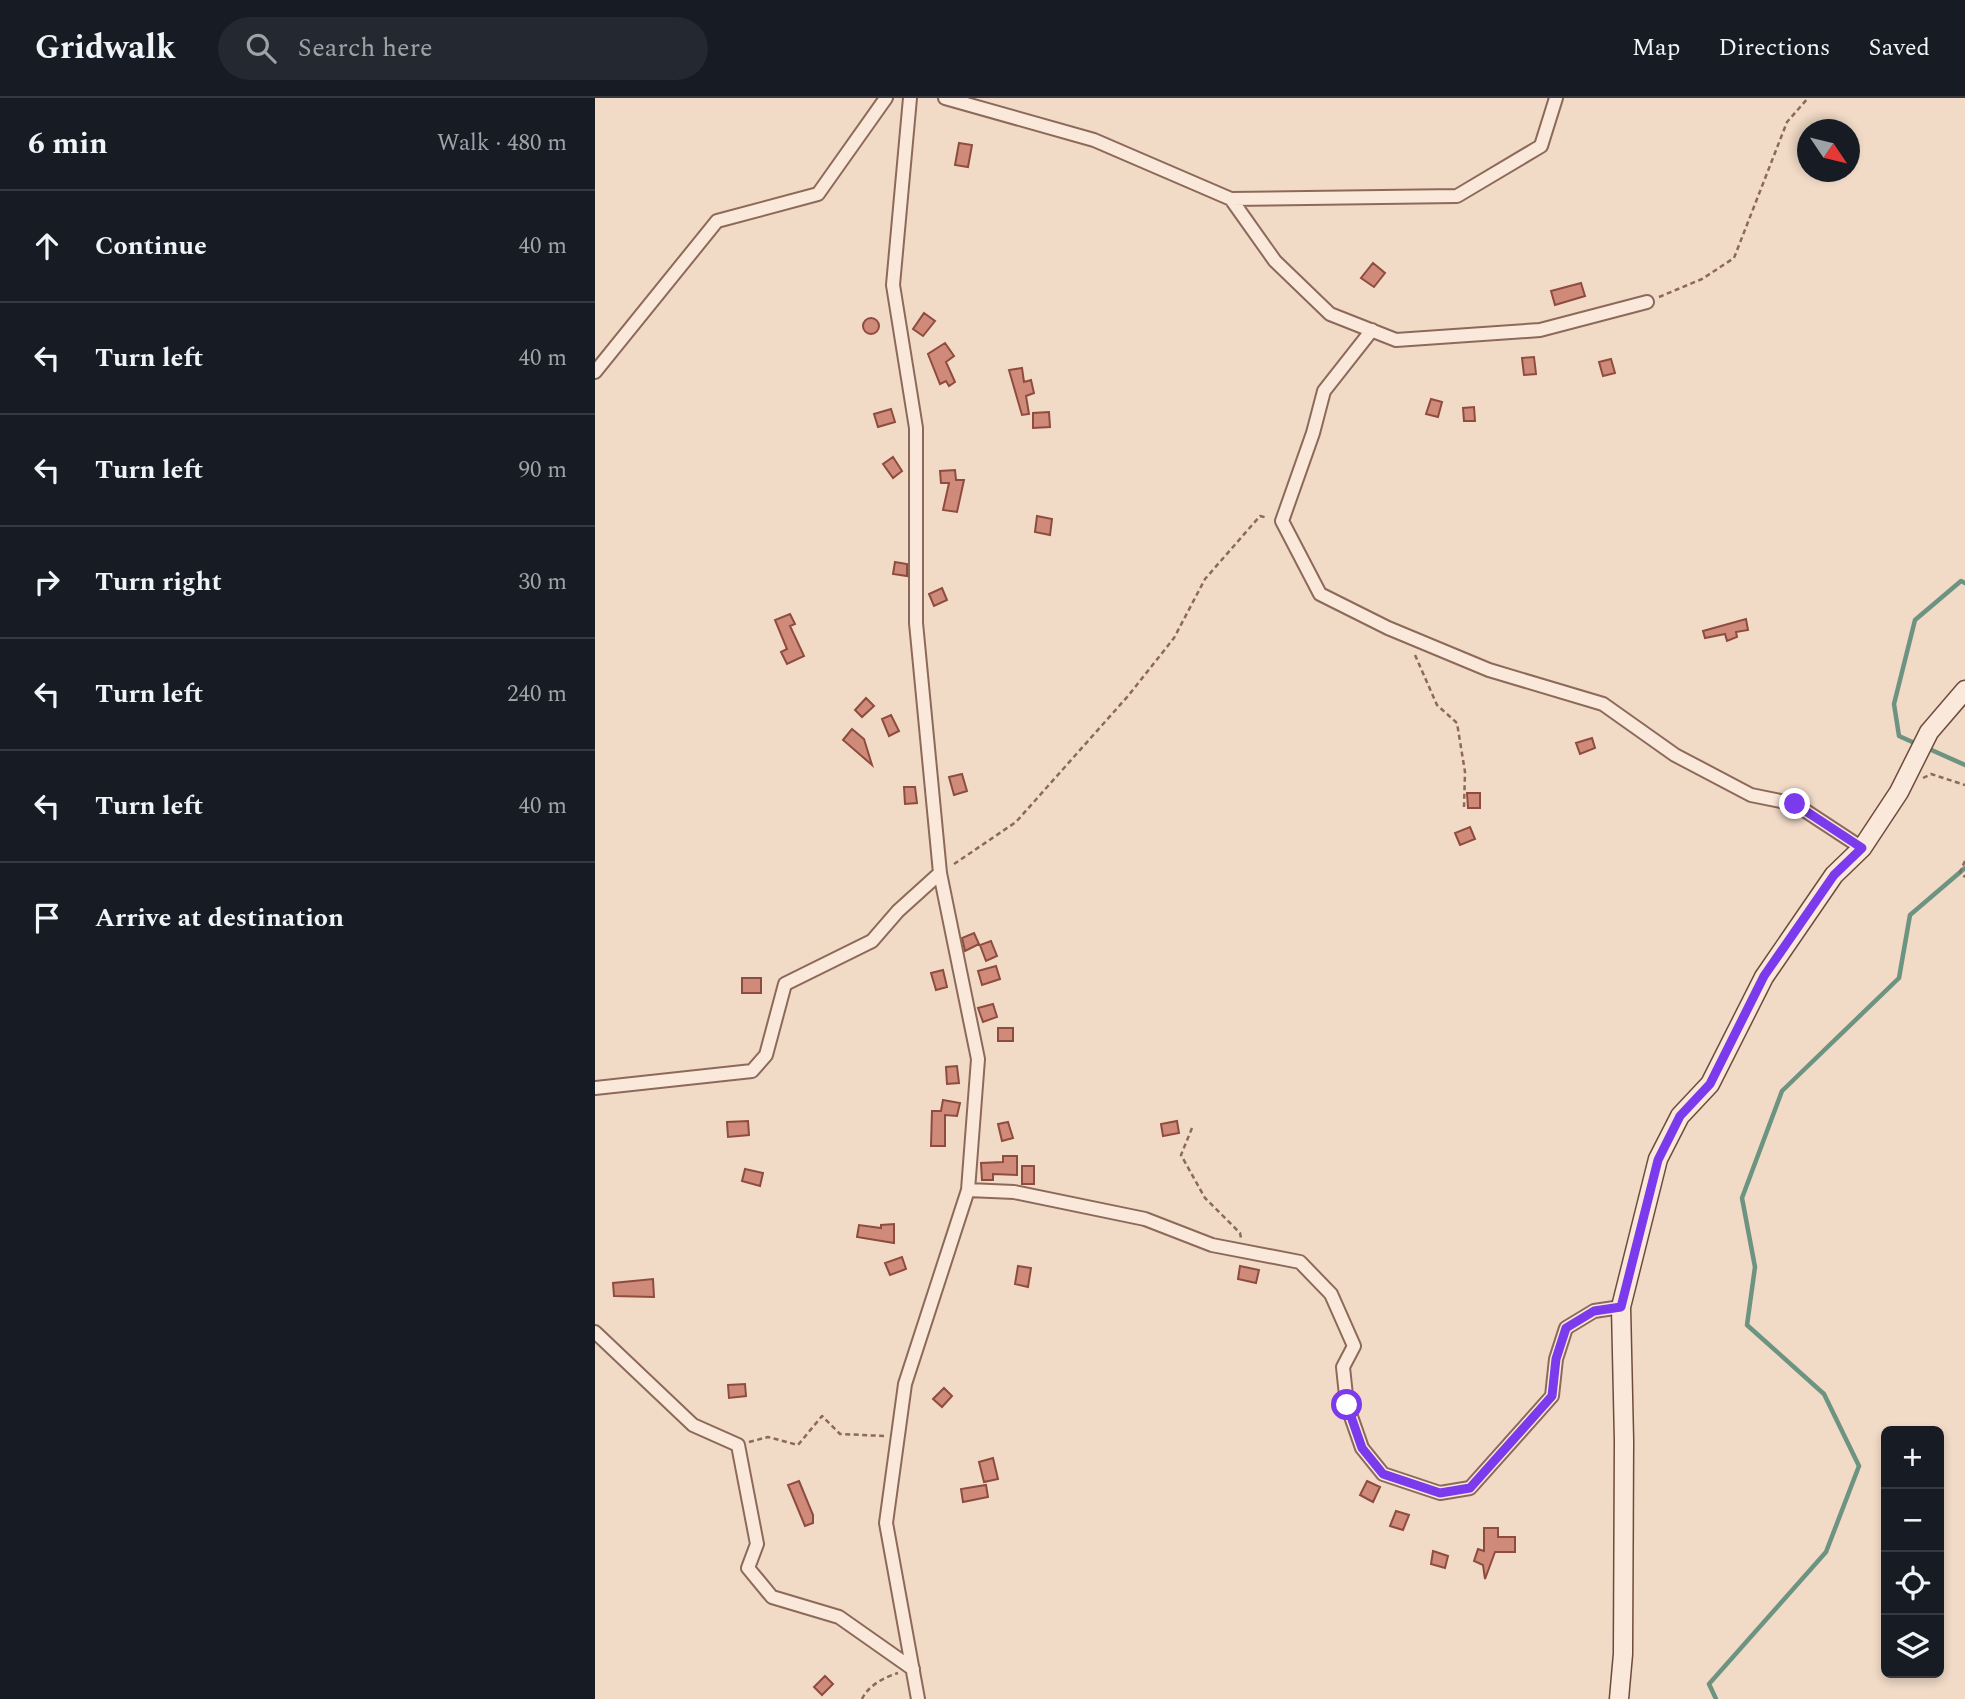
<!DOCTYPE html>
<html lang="en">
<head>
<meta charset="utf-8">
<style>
  :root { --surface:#171b24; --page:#242831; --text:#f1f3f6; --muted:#9ea1a6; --line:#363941 }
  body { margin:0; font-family:Spectral,serif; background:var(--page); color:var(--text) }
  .controls { position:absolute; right:21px; bottom:21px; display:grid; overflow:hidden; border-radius:10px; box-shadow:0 4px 10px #0003 }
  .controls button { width:63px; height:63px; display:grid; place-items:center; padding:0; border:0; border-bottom:2px solid var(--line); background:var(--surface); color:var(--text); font:35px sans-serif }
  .compass { position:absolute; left:1202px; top:21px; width:63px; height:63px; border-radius:50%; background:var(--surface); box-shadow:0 4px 10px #0003; rotate:125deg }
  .stop { position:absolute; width:21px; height:21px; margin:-16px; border:5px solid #7c3aed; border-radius:50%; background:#fff }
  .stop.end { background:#7c3aed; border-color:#fff; box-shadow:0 2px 7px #0008 }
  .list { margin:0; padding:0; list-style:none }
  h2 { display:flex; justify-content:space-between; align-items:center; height:91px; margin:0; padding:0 28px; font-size:30px }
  h2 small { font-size:23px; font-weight:400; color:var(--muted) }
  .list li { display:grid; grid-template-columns:46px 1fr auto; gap:21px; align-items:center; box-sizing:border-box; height:112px; padding:0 28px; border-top:2px solid var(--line) }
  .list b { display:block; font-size:26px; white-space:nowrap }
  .list em { font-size:23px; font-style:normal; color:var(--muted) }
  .icon { flex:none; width:38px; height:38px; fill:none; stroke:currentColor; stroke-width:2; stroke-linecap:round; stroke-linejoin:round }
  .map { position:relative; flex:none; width:1370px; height:1601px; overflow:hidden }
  header { display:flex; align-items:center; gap:42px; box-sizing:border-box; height:98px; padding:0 35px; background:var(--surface); border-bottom:2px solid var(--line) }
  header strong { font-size:33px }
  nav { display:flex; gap:38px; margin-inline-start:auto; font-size:24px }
  .search { width:490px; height:63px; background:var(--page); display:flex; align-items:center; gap:18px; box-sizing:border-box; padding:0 24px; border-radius:38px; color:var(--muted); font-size:26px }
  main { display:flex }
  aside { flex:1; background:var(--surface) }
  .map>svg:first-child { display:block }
</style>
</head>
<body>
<header>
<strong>Gridwalk</strong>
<div class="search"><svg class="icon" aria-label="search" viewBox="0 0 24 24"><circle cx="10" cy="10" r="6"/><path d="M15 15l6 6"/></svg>Search here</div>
<nav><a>Map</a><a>Directions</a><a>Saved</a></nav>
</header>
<main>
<aside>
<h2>6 min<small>Walk · 480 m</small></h2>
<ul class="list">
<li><svg class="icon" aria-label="ahead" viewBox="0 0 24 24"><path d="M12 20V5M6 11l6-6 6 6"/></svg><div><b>Continue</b></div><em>40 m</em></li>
<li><svg class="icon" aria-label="left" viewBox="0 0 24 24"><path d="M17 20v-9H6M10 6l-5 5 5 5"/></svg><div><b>Turn left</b></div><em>40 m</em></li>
<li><svg class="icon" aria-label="left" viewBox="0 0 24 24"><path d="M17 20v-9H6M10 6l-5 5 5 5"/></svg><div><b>Turn left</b></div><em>90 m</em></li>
<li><svg class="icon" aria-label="right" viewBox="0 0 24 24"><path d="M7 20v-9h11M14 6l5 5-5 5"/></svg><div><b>Turn right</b></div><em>30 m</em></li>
<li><svg class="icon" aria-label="left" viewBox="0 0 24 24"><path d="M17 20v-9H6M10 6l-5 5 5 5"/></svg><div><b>Turn left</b></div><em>240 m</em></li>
<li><svg class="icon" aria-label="left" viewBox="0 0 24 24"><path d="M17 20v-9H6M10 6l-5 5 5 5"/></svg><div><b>Turn left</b></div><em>40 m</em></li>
<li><svg class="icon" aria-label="arrive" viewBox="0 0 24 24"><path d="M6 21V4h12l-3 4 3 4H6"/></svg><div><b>Arrive at destination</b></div></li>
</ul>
</aside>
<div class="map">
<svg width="1370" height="1601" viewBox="0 0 1370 1601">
  <rect width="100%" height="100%" fill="#f1dac6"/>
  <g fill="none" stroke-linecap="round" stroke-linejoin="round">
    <path stroke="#6d9381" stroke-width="4.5" d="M1324,647l-20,-9 -5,-32 21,-84 46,-39 4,2
      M1332,650l38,17
      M1121,1601l-7,-15 117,-132 33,-86 -35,-72 -77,-69 8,-58 -13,-69 40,-107 117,-113 11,-63 55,-47"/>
  </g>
  <path fill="#d08a7a" stroke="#8e4c3f" stroke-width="2" d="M364,45l13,2 -4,22 -13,-2z
    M778,165l12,10 -11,14 -13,-9z
    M986,185l4,13 -30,9 -4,-14z
    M329,215l11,8 -12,15 -10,-7z
    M268 228a8 8 0 1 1 16 0a8 8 0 1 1-16 0Z
    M350,245l9,13 -8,6 9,20 -6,4 -3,-5 -6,3 -12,-30z
    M939,259l2,17 -12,1 -2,-17z
    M1016,261l4,14 -12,3 -4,-14z
    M427,270l2,14 7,-2 3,13 -8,3 3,18 -7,1 -13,-45z
    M836,301l11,3 -4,15 -12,-3z
    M879,309l1,14h-11l-1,-13z
    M296,311l4,13 -17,5 -4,-13z
    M454,314l1,15 -17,1v-15z
    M298,359l9,14 -9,7 -10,-14z
    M360,372l1,10h8l-7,32 -14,-2 6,-27h-8l-1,-12z
    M442,418l15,3 -2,16 -15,-3z
    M300,464l12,2v12l-14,-2z
    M347,490l5,12 -13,6 -5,-12z
    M195,516l5,10 -5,2 14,30 -17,8 -6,-12 6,-3 -12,-29z
    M1151,521l2,11 -12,2 1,5 -10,4 -2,-7 -20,4 -2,-7z
    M271,600l8,8 -12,11 -7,-7z
    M296,617l8,16 -10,5 -7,-17z
    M257,631l12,10 8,26 -29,-25z
    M997,640l3,10 -15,6 -4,-11z
    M367,676l5,17 -13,4 -5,-18z
    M309,689h11l2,16 -12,1z
    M872,695h13v15h-12z
    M875,729l5,12 -15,6 -5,-12z
    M379,835l5,11 -14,7 -3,-13z
    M396,843l6,15 -11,5 -6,-16z
    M401,868l4,13 -18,6 -4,-14z
    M348,872l4,17 -11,3 -5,-17z
    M147,880h19v15h-19z
    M398,906l4,13 -14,5 -5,-14z
    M403,930h15v13h-15z
    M362,968l2,17 -12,1 -1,-17z
    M348,1002l17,3 -3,13 -12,-1v31h-14l1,-35h9z
    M153,1023l1,14 -21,2 -1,-15z
    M582,1023l2,12 -16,3 -2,-12z
    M413,1024l5,16 -11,3 -4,-17z
    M408,1058h14v19l-24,-1v6h-11l-1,-17 22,-1z
    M427,1068h12v18h-12z
    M150,1071l18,4 -3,13 -18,-5z
    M299,1126v19l-37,-6 2,-12 22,3v-3z
    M307,1159l4,12 -16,6 -5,-12z
    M423,1168l13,2 -3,19 -13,-3z
    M645,1168l19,4 -3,13 -18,-4z
    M58,1181l1,18 -40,-1 -1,-13z
    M150,1286l1,12 -17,2 -1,-13z
    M349,1290l8,8 -10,11 -9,-8z
    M398,1360l5,21 -14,3 -5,-20z
    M204,1383l14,34v8l-8,3 -17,-41z
    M772,1383l13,6 -7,15 -13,-7z
    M391,1387l2,12 -25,5 -2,-13z
    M801,1413l13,4 -6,15 -13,-4z
    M889,1430h14v9h17v15h-20l-10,27 -2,-14 -9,-4 4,-12 6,2z
    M838,1453l15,5 -3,12 -14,-4z
    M230,1578l8,8 -11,11 -8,-8z"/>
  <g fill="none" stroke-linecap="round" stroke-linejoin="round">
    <defs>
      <path id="street" d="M315,0l-17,187 23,143v195l24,250 38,186 -10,131 -63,194 -19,139 32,176
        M350,0l149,42 137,59 226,-3 84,-50 15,-48
        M636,101l44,62 55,53 66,26 144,-10 107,-28
        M777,232l-48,61 -11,42 -31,88 38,73 68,34 101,42 114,34 72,51 76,40 44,9 67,44
        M0,274l122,-151 101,-27 68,-96
        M0,990l157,-17 14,-16 19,-71 87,-43 26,-30 42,-38
        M373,1092l46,2 131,27 67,26 88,17 31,32 23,52 -11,21 4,38 15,43 21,26 57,19 30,-5 82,-92 4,-37 10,-31 28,-17 27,-4
        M0,1234l98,93 45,20 19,99 -9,24 24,29 67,20 74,52"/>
      <path id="secondary" d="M1024,1601l4,-45 1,-213 -3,-134 37,-148 22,-43 30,-32 54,-107 70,-102 28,-27 37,-56 30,-60 36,-42"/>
    </defs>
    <use href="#street" stroke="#8d695a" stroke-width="16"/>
    <use href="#secondary" stroke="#6f4b3d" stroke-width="21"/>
    <path stroke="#8d695a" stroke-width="2.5" stroke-dasharray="5 3.5" stroke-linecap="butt" d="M1064,199l43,-18 32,-21 53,-136 21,-24
      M820,557l22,50 20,18 8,49 -1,35
      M1328,680l8,-4 34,11
      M1370,763l-5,11 5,5
      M359,766l62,-42 112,-126 46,-58 31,-59 55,-63 8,2
      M597,1030l-11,27 24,43 35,35 1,5
      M154,1344l19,-5 30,8 24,-29 18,18 44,2
      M267,1601c6,-13 22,-22 36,-26"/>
    <use href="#street" stroke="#fae9da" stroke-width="12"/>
    <use href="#secondary" stroke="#fae9da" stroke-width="18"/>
  </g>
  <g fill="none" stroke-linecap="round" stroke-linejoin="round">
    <path stroke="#7c3aed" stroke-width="9" d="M752,1307l15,43 21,26 57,19 30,-5 82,-92 4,-37 10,-31 28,-17 27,-4 37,-147 22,-44 30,-32 54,-108 70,-101 28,-27 -67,-44"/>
  </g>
</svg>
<div class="controls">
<button>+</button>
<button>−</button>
<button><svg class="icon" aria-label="locate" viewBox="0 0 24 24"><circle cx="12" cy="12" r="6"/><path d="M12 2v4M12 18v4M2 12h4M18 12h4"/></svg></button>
<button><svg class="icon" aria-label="layers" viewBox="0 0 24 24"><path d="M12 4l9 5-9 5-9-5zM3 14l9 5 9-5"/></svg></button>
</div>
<svg class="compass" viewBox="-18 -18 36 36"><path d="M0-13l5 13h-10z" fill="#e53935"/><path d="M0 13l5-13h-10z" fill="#9ea1a6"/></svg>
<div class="stop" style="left:752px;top:1307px"></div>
<div class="stop end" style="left:1200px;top:706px"></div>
</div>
</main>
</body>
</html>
